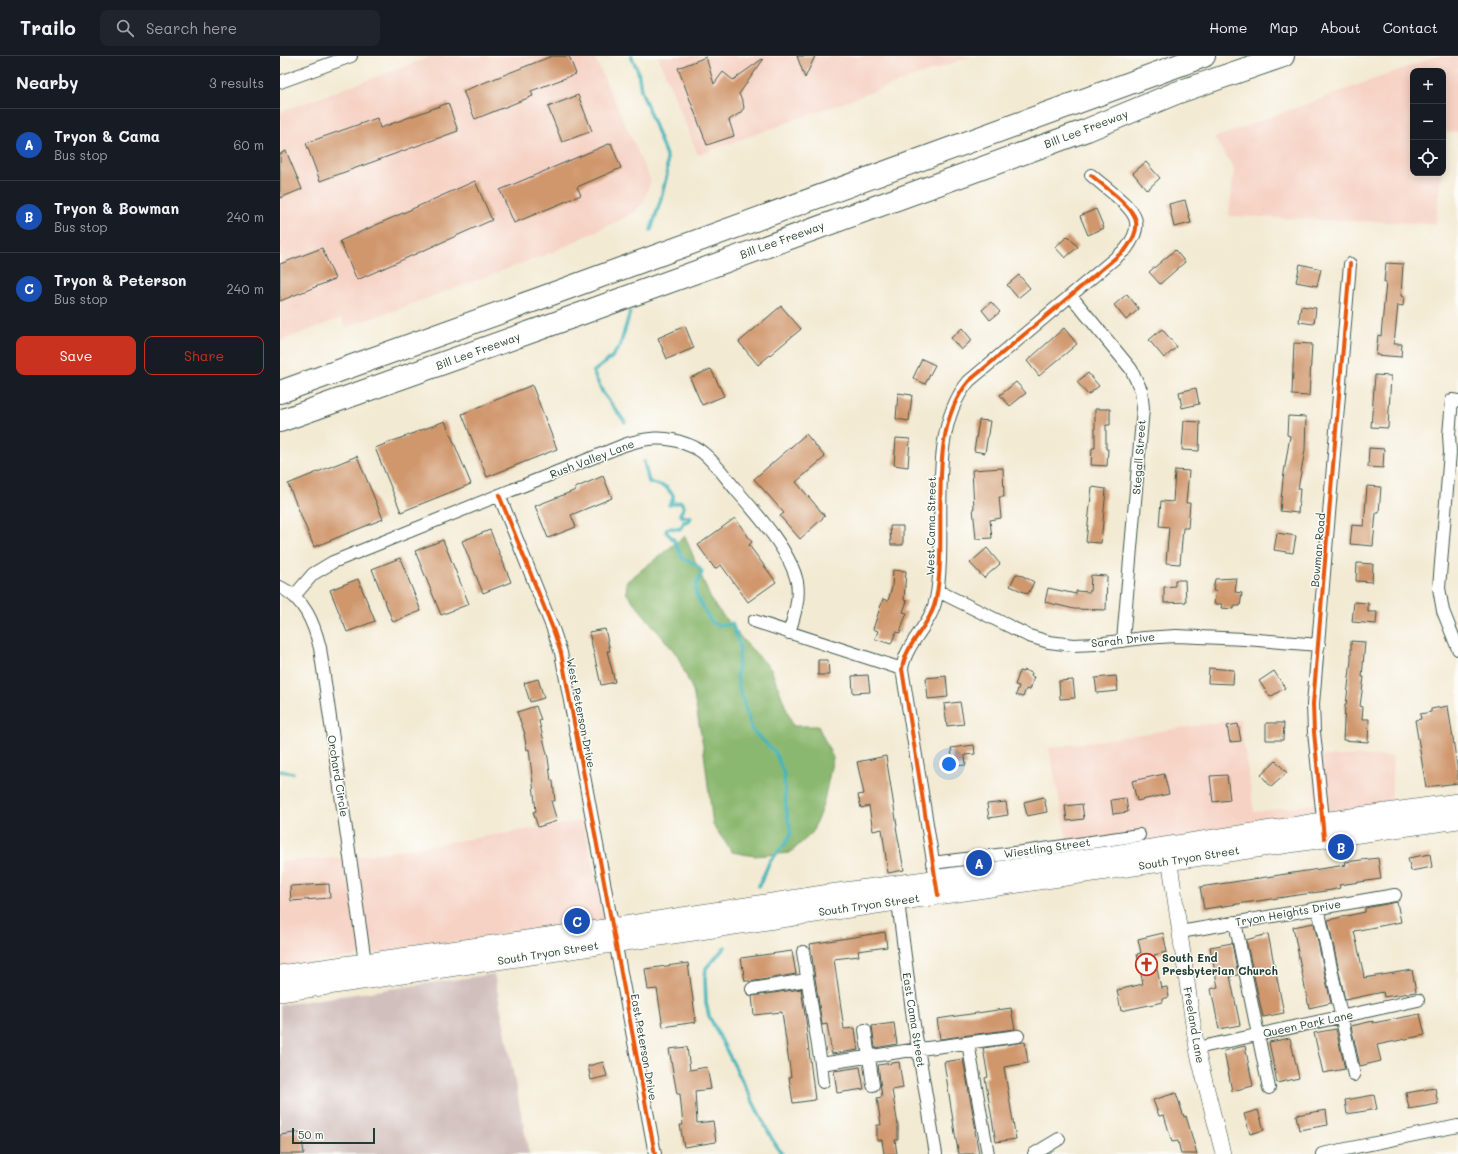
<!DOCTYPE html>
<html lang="en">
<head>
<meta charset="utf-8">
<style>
  :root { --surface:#171b24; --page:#20242c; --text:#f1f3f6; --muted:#9ea1a6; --line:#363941; --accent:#c8321e }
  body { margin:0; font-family:Mali,sans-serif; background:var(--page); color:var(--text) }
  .controls { position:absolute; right:12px; top:12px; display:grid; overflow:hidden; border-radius:8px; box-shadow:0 2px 10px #0003 }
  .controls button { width:36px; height:36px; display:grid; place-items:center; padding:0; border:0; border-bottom:1px solid var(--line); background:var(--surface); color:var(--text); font:20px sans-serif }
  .scale { position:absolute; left:12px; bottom:10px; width:83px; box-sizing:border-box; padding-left:4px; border:2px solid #1f3d34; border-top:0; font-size:11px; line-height:14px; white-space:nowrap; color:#1f3d34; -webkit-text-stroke:3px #fdfcf7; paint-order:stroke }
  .you { position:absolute; left:669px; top:708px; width:14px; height:14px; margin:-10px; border:3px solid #fff; border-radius:50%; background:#1a73e8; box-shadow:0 0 0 6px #1a73e833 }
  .badge { display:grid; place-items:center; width:26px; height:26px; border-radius:50%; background:var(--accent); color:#fff; font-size:13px; font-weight:700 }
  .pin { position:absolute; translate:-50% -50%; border:2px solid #fff; box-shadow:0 1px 4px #0006 }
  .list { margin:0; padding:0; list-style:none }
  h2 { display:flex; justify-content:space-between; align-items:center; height:52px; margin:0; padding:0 16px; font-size:17px }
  h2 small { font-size:13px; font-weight:400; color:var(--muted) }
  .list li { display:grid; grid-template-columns:26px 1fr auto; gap:12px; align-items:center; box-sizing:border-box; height:72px; padding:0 16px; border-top:1px solid var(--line) }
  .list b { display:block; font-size:15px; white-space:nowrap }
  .list p { margin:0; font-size:13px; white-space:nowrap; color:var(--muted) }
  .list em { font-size:13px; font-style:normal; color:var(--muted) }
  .actions { display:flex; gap:8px; padding:12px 16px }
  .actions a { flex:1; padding:9px 0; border:1px solid var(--accent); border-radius:8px; text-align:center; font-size:14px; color:var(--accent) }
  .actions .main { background:var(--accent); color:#fff }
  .icon { flex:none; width:22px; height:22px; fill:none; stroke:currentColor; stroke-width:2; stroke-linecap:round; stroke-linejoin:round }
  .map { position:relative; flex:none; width:1178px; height:1098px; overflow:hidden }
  header { display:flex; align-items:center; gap:24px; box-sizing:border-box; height:56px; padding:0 20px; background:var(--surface); border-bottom:1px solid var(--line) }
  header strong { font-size:19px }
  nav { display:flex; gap:22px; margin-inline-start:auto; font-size:14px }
  .search { width:280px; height:36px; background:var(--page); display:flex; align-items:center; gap:10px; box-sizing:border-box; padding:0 14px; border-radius:8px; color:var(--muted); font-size:15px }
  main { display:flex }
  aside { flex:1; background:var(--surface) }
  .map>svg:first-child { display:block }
</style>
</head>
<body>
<header>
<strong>Trailo</strong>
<div class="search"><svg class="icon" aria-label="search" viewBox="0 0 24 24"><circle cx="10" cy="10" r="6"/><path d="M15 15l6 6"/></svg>Search here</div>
<nav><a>Home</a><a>Map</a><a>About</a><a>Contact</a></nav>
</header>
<main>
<aside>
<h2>Nearby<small>3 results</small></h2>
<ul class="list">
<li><span class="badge" style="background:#1a4fb4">A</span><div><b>Tryon &amp; Cama</b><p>Bus stop</p></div><em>60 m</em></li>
<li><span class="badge" style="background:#1a4fb4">B</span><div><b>Tryon &amp; Bowman</b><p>Bus stop</p></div><em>240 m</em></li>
<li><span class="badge" style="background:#1a4fb4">C</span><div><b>Tryon &amp; Peterson</b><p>Bus stop</p></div><em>240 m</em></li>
</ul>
<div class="actions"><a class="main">Save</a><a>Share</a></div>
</aside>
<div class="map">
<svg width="1178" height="1098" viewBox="0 0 1178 1098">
  <rect width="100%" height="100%" fill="#fdfcf7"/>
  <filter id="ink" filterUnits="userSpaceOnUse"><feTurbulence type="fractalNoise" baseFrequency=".025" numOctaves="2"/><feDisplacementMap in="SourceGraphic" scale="8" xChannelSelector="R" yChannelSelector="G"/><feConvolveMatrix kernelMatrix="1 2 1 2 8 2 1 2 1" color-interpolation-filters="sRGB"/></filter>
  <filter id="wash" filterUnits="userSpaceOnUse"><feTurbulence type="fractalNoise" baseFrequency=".012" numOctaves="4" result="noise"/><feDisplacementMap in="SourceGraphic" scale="16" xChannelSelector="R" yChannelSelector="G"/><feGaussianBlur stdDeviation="0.9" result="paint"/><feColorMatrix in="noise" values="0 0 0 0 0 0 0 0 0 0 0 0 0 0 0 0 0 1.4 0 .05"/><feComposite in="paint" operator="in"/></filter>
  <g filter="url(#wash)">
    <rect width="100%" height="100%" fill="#f3ead3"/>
    <path fill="#f6d2c4" d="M153,0h161l57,125 -8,22 -9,10 -81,39 -166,61 -42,14 -4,-9 -61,23v-229z
      M378,0h314l-274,99z
      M1157,0h21v76l-13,1 -2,16v-78h-30v102h28l-5,51 -207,-8 5,-48 -20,-30z
      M960,663l14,93 62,-8 -4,-48h81l-2,51 -321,47 -21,-106z
      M303,765l22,99 -325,47v-105l75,-5z"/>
    <path fill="#d1bfbe" d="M214,918l35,180h-249v-149z"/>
    <path fill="#8bb870" stroke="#557a52" d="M405,480l27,66 31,38 28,29 22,57h25l15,32 -10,47 -11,28 -22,20 -36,3 -22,-4 -19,-27 -10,-80 -10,-54 -16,-36 -50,-61 -1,-12z"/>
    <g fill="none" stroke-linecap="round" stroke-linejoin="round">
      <path stroke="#46b5bb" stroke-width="3.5" d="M351,0l7,15 3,19 26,68v16l-7,28 -9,28
        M345,366l-22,-29 -10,-21 18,-14 9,-12 10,-34
        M364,406l5,20 17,5 7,8v4l-4,6 12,-3 3,5 -4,7 3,3h8l-2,4 -5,1 -4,7 -11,-1 -2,1 -1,3 8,8 9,19c9,3 14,4 19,13 -3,7 -8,14 -6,21 2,6 12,25 16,29 4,4 16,4 20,1l8,24 -3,29 2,11 13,43 23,22 9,22 2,35 5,24 -5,10 -16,18 -11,25
        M0,715l13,2
        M445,891l-19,21 -1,10 1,25 3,13 63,123 10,15"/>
    </g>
    <g id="blocks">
      <path fill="#d0976d" d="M272,0h17l7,18 -45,17 2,5 -58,23 -12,-28z
        M517,0h18l-10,22z
        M426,1l8,27 9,-12 10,8 29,-21 1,1 -24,34 4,8 1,6 -4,5 -11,7 5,16 -27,9 -29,-77z
        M298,39l14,36 -30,11 -14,-35z
        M168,47l10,28 -138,50 -14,-38 71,-25 3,10z
        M331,87l10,25 -44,19 4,8 -67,28 -14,-33z
        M6,95l16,38 -22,9v-44z
        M866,106l14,16 -13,12 -14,-17z
        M195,125l17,39 -135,60 -17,-39z
        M905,144l6,23 -17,4 -5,-23z
        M816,153l8,19 -16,7 -8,-19z
        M788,180l10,11 -13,11 -10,-11z
        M42,192l13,31 -55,22v-37z
        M895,194l10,12 -25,22 -11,-12z
        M1106,207l17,1 -2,32 3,1 -1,9 -5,-1 -4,39h8l-1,13 -25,-2 2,-20 3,1 5,-54h-2z
        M1020,208l21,5 -4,17 -21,-4z
        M739,219l11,13 -12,10 -11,-13z
        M847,238l12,15 -13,11 -12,-15z
        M711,246l9,10 -10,8 -8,-10z
        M501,250l20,23 -43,36 -19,-23z
        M1021,250l15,2 -2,16 -15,-2z
        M405,270l9,22 -27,11 -9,-21z
        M682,272l10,12 -11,10 -10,-12z
        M784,272l13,16 -38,32 -12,-15z
        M882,273l15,18 -13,11 -15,-18z
        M1014,287l18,1 -3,52 -17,-1z
        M642,303l13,6 -10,19 -12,-6z
        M431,313l13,27 -22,9 -12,-27z
        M808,317l11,13 -11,9 -11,-13z
        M1095,319l16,1 -3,52 -17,-1z
        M736,326l10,11 -16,13 -10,-11z
        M252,329l25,64 -70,28 -25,-63z
        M916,332l3,16 -17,4 -3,-16z
        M618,337l14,2 -3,26 -13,-2z
        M815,353h15v16h-4v24h2l-1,17 -16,-1 1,-17h3z
        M1008,360l18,1 -1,33 -7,39h2l-2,24 -18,-2 3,-32 7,-43 -3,-1z
        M699,364l11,1 -5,32 -11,-2z
        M165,365l26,63 -70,28 -26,-64z
        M904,365l16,1 -1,29 -17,-1z
        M526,378l19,23 -29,25 29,34 -25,23 -20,-23 4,-3 -30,-34z
        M616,382l14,1 -2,28 -14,-2z
        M1089,392l15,1 -1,19 -15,-1z
        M77,400l26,63 -69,28 -26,-63z
        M723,412l1,29h-5l2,21 -11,2 2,18 -16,1 -3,-31h1l-2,-38z
        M895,414l14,1 -3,32h4l-2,25h-5l-3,36 -14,-1 3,-36 -10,-1 2,-25 12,1z
        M323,420l9,22 -41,17 5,12 -28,11 -13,-32 41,-16 -1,-2z
        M1087,430l14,1 -2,26h-3l-3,33 -23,-2 2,-19 12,1z
        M812,431l14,2 -5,54 -15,-1z
        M455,462l17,24 -3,3 27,37 -28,20 -27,-37 -6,4 -17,-24z
        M610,470h13v19h-12z
        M210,474l21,52 -28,11 -21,-52z
        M997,477l19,3 -3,17 -19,-3z
        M163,484l26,64 -28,11 -26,-64z
        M707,492l13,16 -16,14 -14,-15z
        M120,502l21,53 -28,11 -21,-53z
        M1077,507l16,1 -1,18 -16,-1z
        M613,514l13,1 -2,29 3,1 -4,11 4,1 -4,10 -3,10 -4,-1 -5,12 -16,-5 3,-8 -5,-2 10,-30 5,2 4,-14z
        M736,518h3l15,8 -6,12 -18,-8z
        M811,519l16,1 -1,34 -32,-1 -29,-7 3,-14 28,6v-3l14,1z
        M957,522l-2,14 7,1 -2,13h-6v3l-13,-1 1,-4h-8l2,-13h-3l2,-12z
        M78,523l17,42 -28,11 -17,-42z
        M895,524h10l1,22 -22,1v-16l11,-1z
        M1074,546l14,1v9h9l-1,12 -24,-2z
        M325,573l5,22h-3l8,31 -14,3 -12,-53z
        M1071,585l14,1 -3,35h2l-4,29 3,1 -1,12h7l-1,23 -25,-2 2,-35h1l5,-45z
        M538,604h10l1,15h-11z
        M929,612l25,2 -1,14 -25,-1z
        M744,614l8,3 -1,3 3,1 -4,13 -4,-1 -3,8 -7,-2 3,-9 -4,-1 5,-14 3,1z
        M994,615l11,17 -15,9 -11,-16z
        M588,619l2,17 -17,1 -1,-17z
        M666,620l2,21 -20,2 -2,-21z
        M836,620l2,15 -21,2 -2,-15z
        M258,623l6,19 -14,4 -6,-19z
        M793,624l2,18 -15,1 -1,-18z
        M680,646l4,22 -17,2 -3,-22z
        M256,650l5,14 -2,1 9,37 3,23h2l2,20h-4l6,20 -19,6 -5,-15 3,-1 -7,-62 -2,1 -3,-16h1l-8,-22z
        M1168,650l10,66v11l-32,4 -11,-67 6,-1 -1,-5 11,-2v-3z
        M986,667h18l-1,17h-17z
        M958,668l3,17 -11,1 -3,-16z
        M694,689l1,9 -10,1 1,10 -13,1 -2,-18z
        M606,700l11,70 -1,1 8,43 -16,3 -6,-44 -9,2 -4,-25 -8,2 -3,-13 6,-1 -7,-32z
        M996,705l11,12 -16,14 -10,-12z
        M884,718l5,20 -32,7 -5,-20z
        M947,719l3,25 -17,2 -3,-26z
        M764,741l3,15 -20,4 -3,-14z
        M846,742l2,14 -15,2 -2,-14z
        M726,746l2,13 -19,3 -2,-14z
        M802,748l2,15 -17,2 -2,-15z
        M1150,798l2,13 -21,4 -3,-13z
        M1098,802l3,21 -42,6 1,3 -8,2 -128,19 -4,-22 146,-22 -1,-3z
        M49,828l1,14 -39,3 -1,-15z
        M1117,846l4,20 -47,9 9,40 1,7 48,-8 4,22 -32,5 -1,-5 -38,8 -17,-80 37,-8v-4z
        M1034,867l17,80 -22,5 -16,-81z
        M605,876l2,15 -29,4 1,5 -25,3 10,70 11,-1 3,22 -26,4 -5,-30 -5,1 -12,-81z
        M883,877l4,19 -13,3 7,33 6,-1 2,10 -6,2v3l-42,9 -4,-21 26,-6 -6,-30 4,-1 -3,-14z
        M988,878l16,79 -21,4 -17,-77z
        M952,887l6,32 -8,1 10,49 -21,4 -8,-40 7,-2 -8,-40z
        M512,895l4,23 -46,8v-1h-5l-4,-23z
        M408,907l8,59 -33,5 -6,-38 -9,1 -3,-21z
        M521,933l6,38h-1l9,73 -22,3 -4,-26h2l-9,-65 -28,3 -2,-19z
        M731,952l4,21 -75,10 -3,-20z
        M1140,958l5,21 -48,10 4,16 -21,5 -9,-40 22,-5v2z
        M614,967l3,21 -22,4 -3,-22z
        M1056,973l9,40 -22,4 -9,-40z
        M1010,982l9,40 -22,5 -8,-41z
        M745,986l3,21 -24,4 12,72 -20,3 -11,-64 3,-1 -5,-29z
        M965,990l8,40 -21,5 -8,-40z
        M407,991l3,23 17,-3 4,22 -16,2 2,32 16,-2 3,21 -32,5 -4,-22h3l-3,-31h-3l-8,-45z
        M683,1003l13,71 -1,1 4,23h-20l-3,-14 -12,-78z
        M323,1006l4,14 -16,4 -3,-14z
        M619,1006l4,26 -11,2 6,35v15h-3l2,14h-13l-2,-14h-5v-15h4l-4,-27 5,-1 -4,-32z
        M580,1011l4,22 -27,4 -3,-22z
        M1155,1032l3,16 -29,5 -3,-16z
        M896,1037l8,24 2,-1 11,38h-16l-3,-13 -6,1 -8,-27 -5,1 -6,-16z
        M1094,1039l3,14 -30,5 -2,-14z
        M978,1054l6,20 -14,4 -6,-20z
        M1046,1054l2,15 -29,5 -3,-15z
        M21,1076l3,22h-24v-19z"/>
    </g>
  </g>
  <g filter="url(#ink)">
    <use href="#blocks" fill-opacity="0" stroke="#3f574c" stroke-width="1"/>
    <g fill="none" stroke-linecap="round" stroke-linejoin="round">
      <defs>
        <path id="minor" d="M0,26l71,-26
          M791,240l60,73 10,21 2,18 -20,233
          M1178,345l-6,-1 -3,35 1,17 -11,136 4,23 15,38
          M219,439l54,134 8,24 94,501
          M0,531c24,11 34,36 40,61l46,321
          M658,535l91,45 20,6 24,3 23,-1 48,-6 32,-2 69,3 74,6
          M14,540l19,-22 20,-12 291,-117c21,-7 41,-10 62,-1 6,2 12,5 16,8 14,11 24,26 35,39 20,23 54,61 60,91 3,17 -3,34 -8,51
          M474,565l148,48
          M1044,773l-10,-97 -1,-28 37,-440
          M652,807l98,-12 109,-16
          M657,830l-35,-217c4,-27 29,-44 34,-70 13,-66 -12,-166 33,-218l157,-132c19,-25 10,-36 -11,-54 -8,-7 -16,-13 -24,-20
          M617,838l16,125 23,135
          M1038,852l36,167
          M955,866l34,166
          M900,876l215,-37
          M523,896l18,112
          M472,933l55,-9
          M585,974l8,55
          M688,987l20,111
          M917,992l221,-48
          M543,1026l-2,-18 84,-13 113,-15
          M754,1098l25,-15
          M1042,1098l136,-28"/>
        <path id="tertiary" d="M888,794l25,174 5,30 25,100"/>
        <path id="primary" d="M0,919l332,-47 211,-33 284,-39 216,-34 135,-19
          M0,936l1044,-154 134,-19"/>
        <path id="motorway" d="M0,336l258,-93 666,-243
          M0,365l259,-92 548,-199 89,-37 107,-37"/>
      </defs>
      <use href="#minor" stroke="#3f574c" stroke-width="14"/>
      <use href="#tertiary" stroke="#3f574c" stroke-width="16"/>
      <use href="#primary" stroke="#3f574c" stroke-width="20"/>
      <use href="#motorway" stroke="#3f574c" stroke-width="24"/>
      <use href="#minor" stroke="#fff" stroke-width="12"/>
      <use href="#tertiary" stroke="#fff" stroke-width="15"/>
      <use href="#primary" stroke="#fff" stroke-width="19"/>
      <use href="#motorway" stroke="#fff" stroke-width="22"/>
      <defs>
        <path id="cycleway" d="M219,439l54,134 8,24 94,501
          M1044,782l-10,-106 -1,-28 37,-440
          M658,839l-36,-226c4,-27 29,-44 34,-70 13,-66 -12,-166 33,-218l157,-132c19,-25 10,-36 -11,-54 -8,-7 -16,-13 -24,-20"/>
      </defs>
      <use href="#cycleway" stroke="#fdfcf7" stroke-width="6"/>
      <use href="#cycleway" stroke="#e8590c" stroke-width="4"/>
    </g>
  </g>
  <defs>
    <symbol id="church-ring" viewBox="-11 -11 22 22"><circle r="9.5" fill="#fdfcf7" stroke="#c8321e" stroke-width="1.5"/><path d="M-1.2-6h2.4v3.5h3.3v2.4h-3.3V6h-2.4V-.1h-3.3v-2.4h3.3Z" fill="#c8321e"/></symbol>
  </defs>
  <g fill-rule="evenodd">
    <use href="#church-ring" x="854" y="896" width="25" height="25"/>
  </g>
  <g text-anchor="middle" stroke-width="3" stroke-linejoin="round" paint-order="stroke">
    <g font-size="11" fill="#1f3d34" stroke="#fdfcf7">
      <text transform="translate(806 73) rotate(-21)" y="4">Bill Lee Freeway</text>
      <text transform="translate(502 184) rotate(-20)" y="4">Bill Lee Freeway</text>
      <text transform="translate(198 295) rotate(-20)" y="4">Bill Lee Freeway</text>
      <text transform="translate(859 401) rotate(-86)" y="4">Stegall Street</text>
      <text transform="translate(312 403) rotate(-21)" y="4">Rush Valley Lane</text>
      <text transform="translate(651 470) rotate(-89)" y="4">West Cama Street</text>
      <text transform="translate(1038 494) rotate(-85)" y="4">Bowman Road</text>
      <text transform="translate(843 584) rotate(-6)" y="4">Sarah Drive</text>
      <text transform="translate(301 657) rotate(79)" y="4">West Peterson Drive</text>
      <text transform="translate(58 720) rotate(81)" y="4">Orchard Circle</text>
      <text transform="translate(767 792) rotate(-8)" y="4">Wiestling Street</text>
      <text transform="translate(909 802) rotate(-9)" y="4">South Tryon Street</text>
      <text transform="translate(589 849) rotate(-8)" y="4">South Tryon Street</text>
      <text transform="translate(1008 857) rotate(-10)" y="4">Tryon Heights Drive</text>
      <text transform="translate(268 897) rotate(-9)" y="4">South Tryon Street</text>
      <text transform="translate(634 964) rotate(81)" y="4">East Cama Street</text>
      <text transform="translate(1028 968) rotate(-12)" y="4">Queen Park Lane</text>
      <text transform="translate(914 969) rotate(80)" y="4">Freeland Lane</text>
      <text transform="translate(364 991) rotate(80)" y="4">East Peterson Drive</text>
    </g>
    <g font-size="11" font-weight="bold" fill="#1f3d34" stroke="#fdfcf7" text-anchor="start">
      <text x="882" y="906">South End<tspan x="882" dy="13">Presbyterian Church</tspan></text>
    </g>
  </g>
</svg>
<div class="controls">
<button>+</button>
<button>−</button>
<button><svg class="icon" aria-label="locate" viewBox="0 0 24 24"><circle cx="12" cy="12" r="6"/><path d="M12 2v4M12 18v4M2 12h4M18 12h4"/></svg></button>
</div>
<div class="scale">50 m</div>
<div class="you"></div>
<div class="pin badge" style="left:699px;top:807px;background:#1a4fb4">A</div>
<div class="pin badge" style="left:1061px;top:791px;background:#1a4fb4">B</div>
<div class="pin badge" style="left:297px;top:865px;background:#1a4fb4">C</div>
</div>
</main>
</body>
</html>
